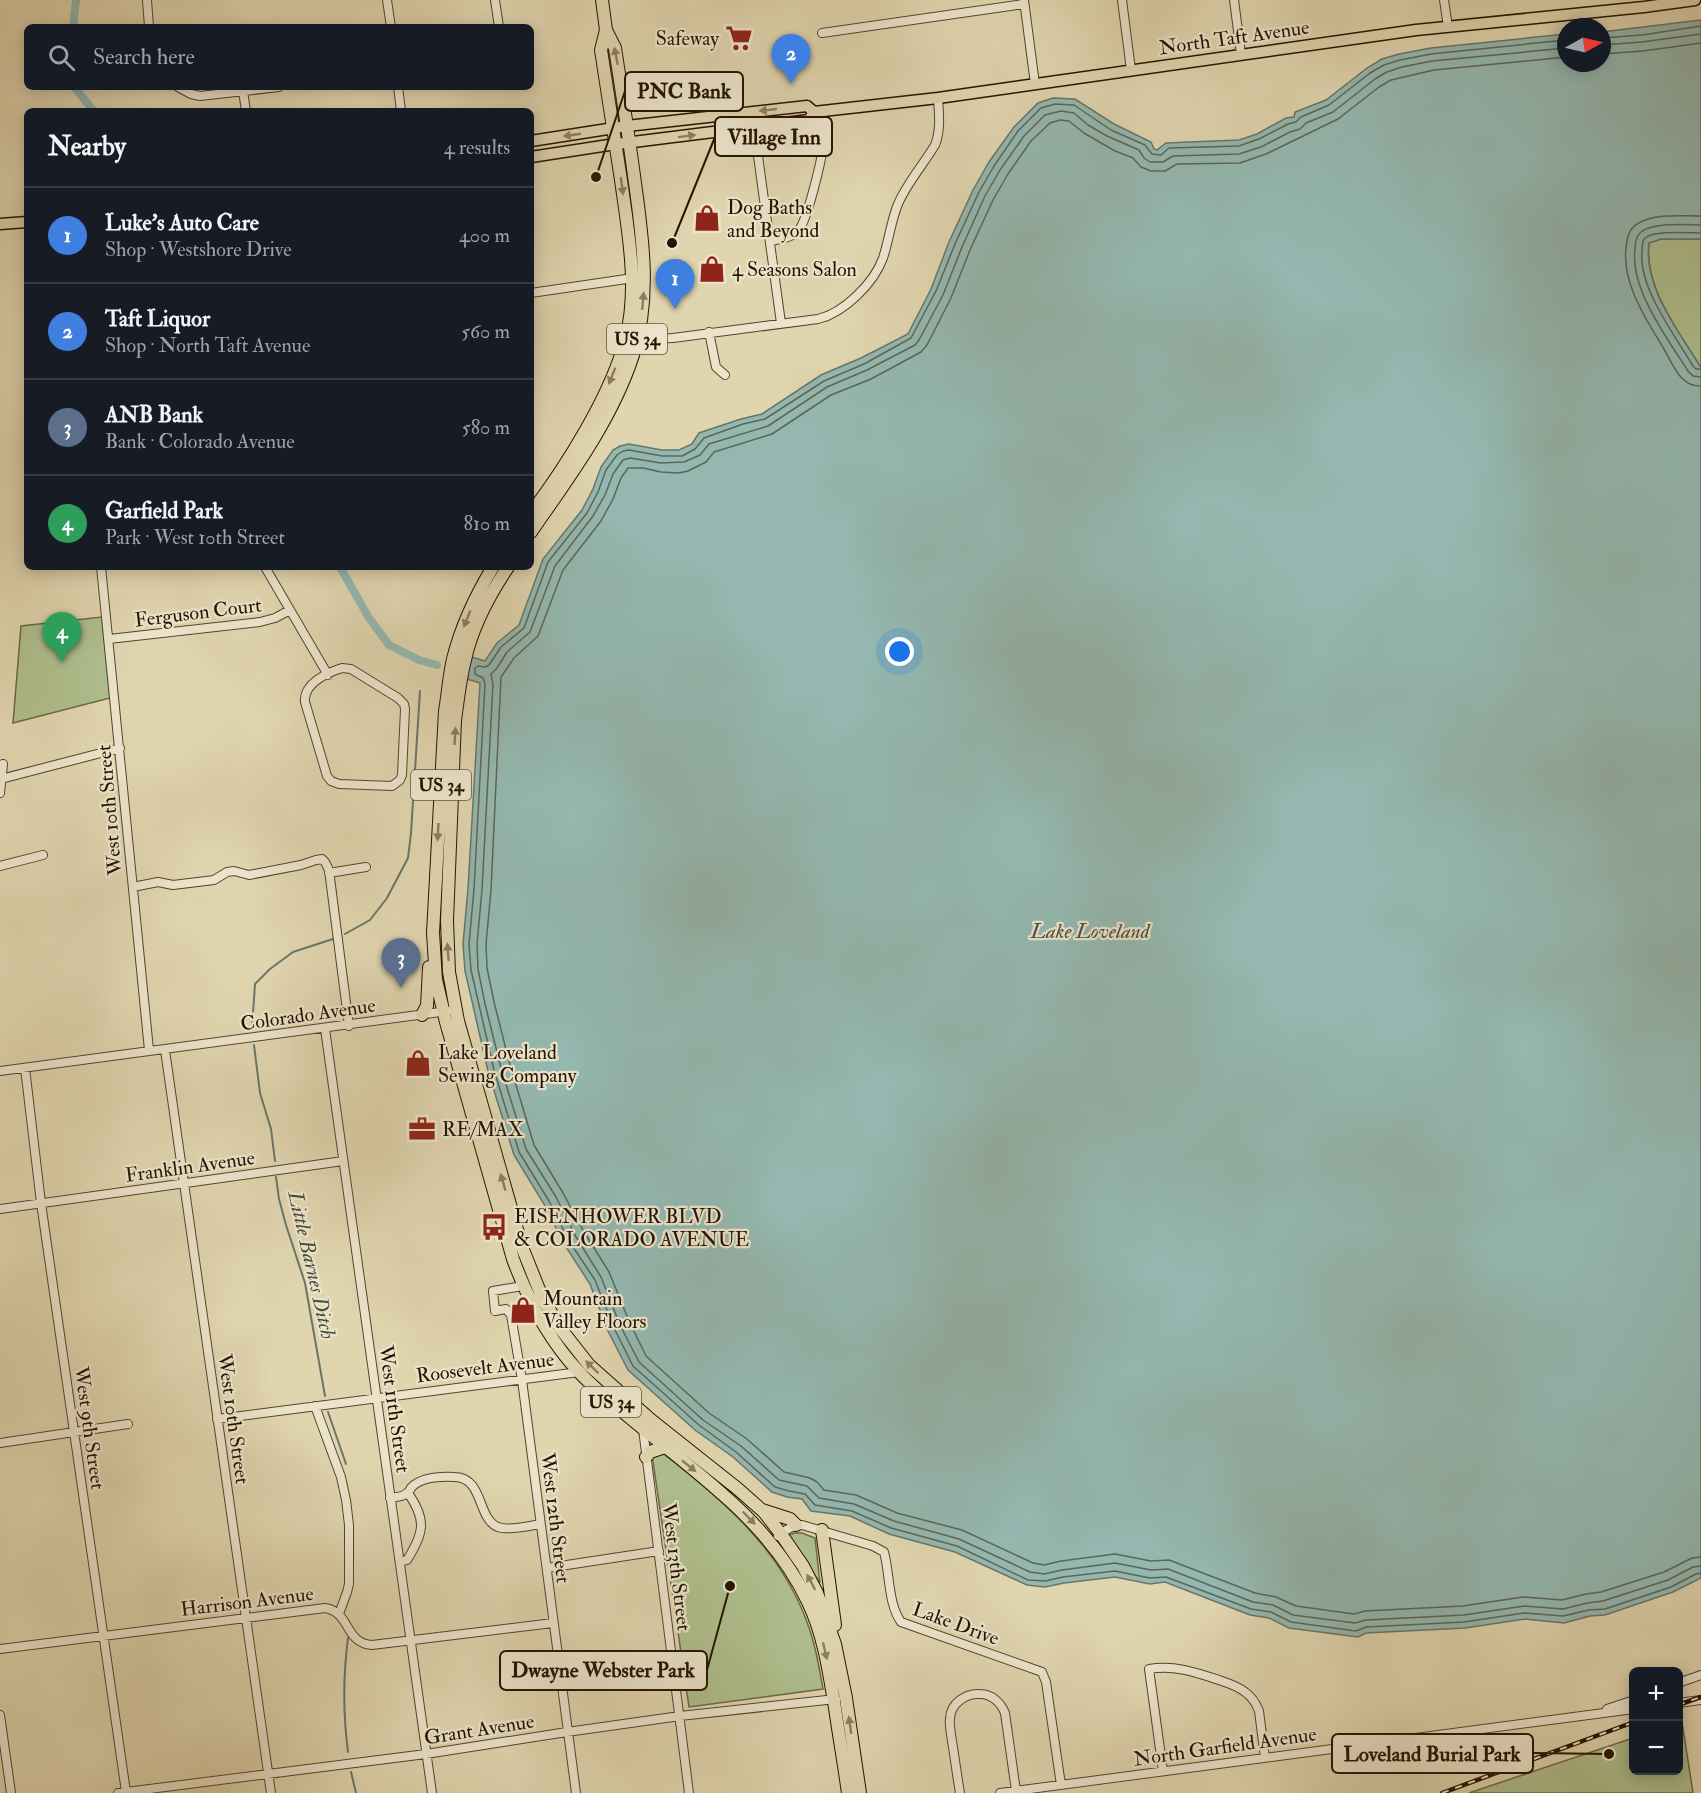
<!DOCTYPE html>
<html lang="en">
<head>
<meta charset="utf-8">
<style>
  :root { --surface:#171b24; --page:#20242c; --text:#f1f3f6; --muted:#9ea1a6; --line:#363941; --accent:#c59692 }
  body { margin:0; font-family:"IM FELL Double Pica",serif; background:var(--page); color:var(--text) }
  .controls { position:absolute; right:18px; bottom:18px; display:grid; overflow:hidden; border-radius:9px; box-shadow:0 3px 15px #0003 }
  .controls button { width:54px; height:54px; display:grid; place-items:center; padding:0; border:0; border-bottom:2px solid var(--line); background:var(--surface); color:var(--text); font:30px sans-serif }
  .compass { position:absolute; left:1557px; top:18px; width:54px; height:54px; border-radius:50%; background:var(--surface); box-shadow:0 3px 15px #0003; rotate:82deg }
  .you { position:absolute; left:900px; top:652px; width:21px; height:21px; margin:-15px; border:4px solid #fff; border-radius:50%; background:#1a73e8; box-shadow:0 0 0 9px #1a73e833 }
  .badge { display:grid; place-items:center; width:39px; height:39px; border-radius:50%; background:var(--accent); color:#fff; font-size:20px; font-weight:700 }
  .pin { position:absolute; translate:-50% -50px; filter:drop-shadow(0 2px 3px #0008) }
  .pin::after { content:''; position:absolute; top:32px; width:21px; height:18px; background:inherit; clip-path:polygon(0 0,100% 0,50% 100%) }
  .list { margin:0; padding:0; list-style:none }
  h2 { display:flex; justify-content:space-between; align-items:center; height:78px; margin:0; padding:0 24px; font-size:26px }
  h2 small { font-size:20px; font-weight:400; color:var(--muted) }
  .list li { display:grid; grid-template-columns:39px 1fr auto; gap:18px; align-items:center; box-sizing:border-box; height:96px; padding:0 24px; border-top:2px solid var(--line) }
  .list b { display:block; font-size:22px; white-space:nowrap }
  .list p { margin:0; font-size:20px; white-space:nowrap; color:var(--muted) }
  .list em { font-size:20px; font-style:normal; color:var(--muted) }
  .icon { flex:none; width:33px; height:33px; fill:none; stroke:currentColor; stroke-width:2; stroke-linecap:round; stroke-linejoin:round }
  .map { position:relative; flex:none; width:1701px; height:1793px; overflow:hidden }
  .search { position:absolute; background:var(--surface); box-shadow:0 3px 15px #0003; left:24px; top:24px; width:510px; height:66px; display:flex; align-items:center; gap:15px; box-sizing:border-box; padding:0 21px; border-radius:9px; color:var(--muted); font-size:22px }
  .panel { position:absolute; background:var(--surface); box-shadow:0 3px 15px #0003; left:24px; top:108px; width:510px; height:462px; border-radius:9px }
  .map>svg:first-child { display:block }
</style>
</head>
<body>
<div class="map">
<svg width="1701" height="1793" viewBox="0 0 1701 1793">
  <rect width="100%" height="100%" fill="#e0d5af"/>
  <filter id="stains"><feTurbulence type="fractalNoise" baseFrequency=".00333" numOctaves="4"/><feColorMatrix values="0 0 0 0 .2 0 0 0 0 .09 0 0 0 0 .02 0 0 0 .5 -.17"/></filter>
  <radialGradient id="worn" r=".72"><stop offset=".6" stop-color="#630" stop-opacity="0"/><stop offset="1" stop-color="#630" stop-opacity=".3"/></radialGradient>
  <path fill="#afbe8d" stroke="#6a6846" stroke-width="1.5" d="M1661,239h40v129c-22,-37 -57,-80 -52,-125z
    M102,617l8,81 -97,25 8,-97z
    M660,1451c62,49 119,95 147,171 8,21 12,44 16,67l-134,18 -37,-252z
    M794,1533h8l13,5 5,45 -32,-47z
    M1682,1722l11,71h-224l164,-55 1,32h44l1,-47z"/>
  <path fill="#94b8b0" stroke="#67766a" stroke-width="1.5" d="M1701,20v219h-40l-12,4c-6,45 30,88 52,125v1210l-28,14 -68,23 -15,1 -26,7 -39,-4 -60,9 -99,5 -8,4 -69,-9 -20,-10 -19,-3 -85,-33 -15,2 -35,-7 -51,6 -19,4 -18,-2 -72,-33 -66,-18 -39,-18 -39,-5 -9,-12 -15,-2 -15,-5 -39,-35 -38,-27 -67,-60 -20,-39 -18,-47 -26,-40 -20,-40 -30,-49 -26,-84 -23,-100 -2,-27 5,-55 12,-206 -13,-4 4,-22 14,4 12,-18 22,-18 24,-66 39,-49 11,-21 8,-22 12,-17 7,-4 9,-2 33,6h17l13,-6 7,-11 42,-14 21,-5 59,-39 40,-17 47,-24 23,-45 18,-47 24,-52 16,-28 25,-35 24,-24 15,-5 22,1 39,25 37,18 3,7 3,1 9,-7 73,-3 18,-6 29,-16 8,-1 1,-5 31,-12 41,-32 15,-9 17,-5 32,-6 135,-14v29h36v-31z"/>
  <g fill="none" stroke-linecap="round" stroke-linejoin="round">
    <path stroke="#5c6658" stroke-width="1.5" d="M1602,38l40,-3 59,-9
      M1566,40l-135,14 -31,6 -16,5 -14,8 -41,32 -28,12 -5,5 -8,2 -29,15 -20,7 -70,2 -8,7 -9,-1 -7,-9 -34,-15 -37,-25 -19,-1 -14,4 -23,23 -24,35 -15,26 -24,52 -19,47 -25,47 -47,26 -40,17 -59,38 -22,5 -39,14 -9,11 -13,7h-20l-33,-6 -6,1 -6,4 -11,15 -8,22 -11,21 -39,49 -24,66 -23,19 -12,18 -4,2 -7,-1 -3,2v6l8,4 2,6 -11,205 -5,55 2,26 23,100 25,82 30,49 20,40 26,39 19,48 19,38 66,59 37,27 39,35 14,4 16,3 10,11 37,6 39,17 66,18 71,34 17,1 18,-4 52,-6 35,7 16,-1 85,32 20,3 20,10 65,9 10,-4 98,-5 60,-9 39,3 26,-6 16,-1 66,-22 25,-13 5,-1
      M1602,45l40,-3 59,-8
      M1566,48l-134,13 -30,6 -15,5 -12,7 -42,33 -27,11 -6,6 -10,3 -29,15 -22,7 -66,2 -10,6h-13l-6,-4 -5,-8 -32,-14 -19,-11 -14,-12 -13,-2 -16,4 -21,21 -24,34 -15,26 -23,51 -19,48 -24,45 -4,5 -48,25 -40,17 -59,39 -59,18 -9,11 -16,7 -23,1 -31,-5 -7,2 -10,14 -8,21 -12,21 -38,50 -25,66 -23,20 -10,16 -6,6 2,10 -11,206 -5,54 1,25 7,35 16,64 25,81 30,48 20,40 25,40 19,48 19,37 64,58 38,26 38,34 28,6 12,12 35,6 40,17 65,18 71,33 14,2 18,-4 53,-7 36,7 17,-1 85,33 20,3 20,10 62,8 11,-3 98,-5 60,-9 39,3 24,-6 16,-2 65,-21 25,-13 8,-1
      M1602,54l41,-3 58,-8
      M1566,57l-132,13 -43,10 -12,7 -41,32 -72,35 -26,9 -63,1 -12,7h-14l-10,-4 -8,-9 -18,-7 -31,-18 -15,-12 -9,-1 -10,3 -19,18 -23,33 -15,26 -23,50 -19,48 -24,47 -6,7 -50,27 -40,16 -59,39 -58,18 -8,10 -18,9 -9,2 -18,-1 -18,-4h-15l-7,10 -8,21 -12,22 -38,49 -25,66 -24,22 -13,19 -10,213 -5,54 1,24 7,34 16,63 24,80 29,48 21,39 25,40 20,49 17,35 63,57 38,26 37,33 26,6 7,4 7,8 32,5 41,18 65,17 71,33 11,2 17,-4 54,-7 36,7 18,-1 86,33 21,4 20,9 58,8 11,-3 98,-5 60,-9 39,3 24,-6 15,-2 63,-20 28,-14 9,-1
      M1701,216c-19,0 -46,-3 -64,8 -8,5 -10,14 -11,24 -4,36 20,71 38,101 6,10 11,24 20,31 5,5 11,6 17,6
      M1701,225c-15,0 -47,-3 -60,7 -5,4 -6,10 -6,17 -5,40 32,89 53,122l5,5 8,1
      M1701,233c-12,0 -47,-3 -56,5 -3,3 -3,9 -3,14 -4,35 34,85 51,114l3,3h5"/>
    <path stroke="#67766a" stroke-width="2" d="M345,934l25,-14 17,-22 21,-40 3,-25 9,-142
      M252,1028l3,-44 15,-15 23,-17 40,-13
      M254,1045l6,48 11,36 4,32
      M276,1177l3,22 7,26 19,58 20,113
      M328,1412l18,52
      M348,1752c-5,-38 -5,-76 0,-114
      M351,1772l5,21"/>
    <path stroke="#94b8b0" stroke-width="8" d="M73,27l3,-27
      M74,87l20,24
      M340,567l29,51 20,27 30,15 18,5"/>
    <defs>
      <path id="minor" d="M147,0l2,27
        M387,0l4,27
        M495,0l4,27
        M1024,0l11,84
        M1122,0l9,70
        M1234,0l7,54
        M1444,0l4,27
        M822,33l202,-29
        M178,87l13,7 9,2 79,-9
        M398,87l3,24
        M243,91l3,20
        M754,127l27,196
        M771,241c9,-2 20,-3 27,-10 9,-9 24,-72 25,-86 0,-12 -1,-23 -2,-34
        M531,293l102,-15
        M709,332l7,35 9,8
        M633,340l40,-2 145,-19c26,-6 56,-36 65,-61 6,-18 8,-37 15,-54 9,-21 25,-39 37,-59 6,-15 4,-31 3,-47
        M101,567l48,483
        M265,567l63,108
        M109,639l151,-17 15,-4 15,-8
        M342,668l9,1 47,29 6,6 1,5 -3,66 -2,5 -8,6 -53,-2 -8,-3 -4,-5 -22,-74c-2,-18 21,-29 37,-34z
        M1,779l119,-31
        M0,793l3,-29
        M0,866l43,-11
        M329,873l37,-6
        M133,887l25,-5 15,3 41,-5 13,-8 7,-1 15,4 52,-10 15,-5 6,-1 3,3 4,8 20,156
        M325,1029l107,764
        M165,1050l106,743
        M25,1068l16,135 85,589
        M0,1071l448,-60
        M0,1209l343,-48
        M523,1286l-30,5 2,20 11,-2 5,6 11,65 54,413
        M315,1406l26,71 5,23 3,25v59l-2,8 -8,22
        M217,1419l362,-47
        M643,1429l46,364
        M0,1443l128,-19
        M390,1498c6,-1 14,-1 18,-6 6,-6 -1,-1 6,-7 10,-8 29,-9 41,-8 29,1 22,42 43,50 9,4 32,-1 42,-3
        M778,1536c7,-6 15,-11 24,-11l71,21 11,6c6,22 4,52 17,70l141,50 4,10 15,103
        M400,1562l7,-2c17,-27 20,-40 1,-67
        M547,1568l112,-17
        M0,1649l325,-41c26,4 19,35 47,37l181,-22
        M1678,1683l23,-8
        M1678,1703l23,-3
        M1607,1709l27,-9
        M0,1715l11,78
        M1163,1771l-14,-102c26,-4 46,3 70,11 9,3 19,6 26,12 7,5 11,11 14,19l6,47
        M118,1793l308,-39 141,-22 113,-16 156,-17
        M960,1793c-3,-17 -5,-34 -8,-52 -1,-7 -3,-16 -2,-23 1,-15 16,-25 30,-24 12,0 21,9 25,19l11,78
        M1000,1793l634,-84"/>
      <path id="major" d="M531,141l96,-15 180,-20 7,6
        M531,157l78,-12 200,-25 5,-8 124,-14 478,-68 228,-23 51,-7
        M0,224l27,-2"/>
      <path id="highway" d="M531,513c35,-46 81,-119 95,-175 13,-51 2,-107 -5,-158 -7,-43 -13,-87 -20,-130l5,-20
        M531,532c38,-55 81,-112 102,-177 18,-56 10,-115 2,-172 -6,-45 -13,-90 -20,-135l-9,-18 -4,-30
        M493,567c-17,28 -32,60 -40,92 -4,17 -5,35 -8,52l-12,222 3,47 10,42 67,237c15,41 35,80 66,113 11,12 24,23 37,34 69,60 152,110 192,196 16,33 21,70 27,106 4,28 9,56 13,85
        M508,567c-18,27 -36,60 -43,93 -5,19 -7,40 -10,60l-8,201 2,51 9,49 64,226 20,50 18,31 29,37 62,55 87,69 26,23 17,22 22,32 14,27 18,51 11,54 14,95
        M422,1015l5,-9 2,-39
        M646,1457l4,-5 15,-5
        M762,1510l28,9 6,6
        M822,1530l13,95"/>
    </defs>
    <use href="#minor" stroke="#53442c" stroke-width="10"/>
    <use href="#major" stroke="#241300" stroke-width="13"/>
    <use href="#highway" stroke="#241300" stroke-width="14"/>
    <use href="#minor" stroke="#ebe4cb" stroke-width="8"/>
    <use href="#major" stroke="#e0d5af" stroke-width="10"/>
    <use href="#highway" stroke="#e0d5af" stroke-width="12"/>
    <defs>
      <path id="rail" d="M1678,1705l23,-8
        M1442,1793l192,-71"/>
    </defs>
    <use href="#rail" stroke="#241300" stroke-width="4.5"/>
    <use href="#rail" stroke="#ebe4cb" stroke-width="2" stroke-dasharray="7" stroke-linecap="butt"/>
  </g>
  <defs><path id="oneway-solid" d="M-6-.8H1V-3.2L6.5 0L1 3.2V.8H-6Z" transform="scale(1.5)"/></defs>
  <g fill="#8b7e60">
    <use href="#oneway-solid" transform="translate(616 56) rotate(-101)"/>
    <use href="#oneway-solid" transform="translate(768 110) rotate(174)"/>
    <use href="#oneway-solid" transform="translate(572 135) rotate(172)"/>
    <use href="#oneway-solid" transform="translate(687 136) rotate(-7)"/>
    <use href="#oneway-solid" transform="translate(622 186) rotate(82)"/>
    <use href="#oneway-solid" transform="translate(643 301) rotate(-85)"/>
    <use href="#oneway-solid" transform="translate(612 376) rotate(112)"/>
    <use href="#oneway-solid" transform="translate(467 619) rotate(112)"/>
    <use href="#oneway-solid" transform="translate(455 736) rotate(-87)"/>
    <use href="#oneway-solid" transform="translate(438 832) rotate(93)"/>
    <use href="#oneway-solid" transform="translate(448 952) rotate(-94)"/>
    <use href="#oneway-solid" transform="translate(503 1182) rotate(-106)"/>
    <use href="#oneway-solid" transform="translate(592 1367) rotate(-136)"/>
    <use href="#oneway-solid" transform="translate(689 1466) rotate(39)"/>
    <use href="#oneway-solid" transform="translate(749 1518) rotate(46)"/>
    <use href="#oneway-solid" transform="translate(811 1582) rotate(-118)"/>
    <use href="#oneway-solid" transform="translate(825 1651) rotate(77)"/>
    <use href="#oneway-solid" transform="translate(850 1725) rotate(-98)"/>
  </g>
  <defs>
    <symbol id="supermarket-bare" viewBox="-9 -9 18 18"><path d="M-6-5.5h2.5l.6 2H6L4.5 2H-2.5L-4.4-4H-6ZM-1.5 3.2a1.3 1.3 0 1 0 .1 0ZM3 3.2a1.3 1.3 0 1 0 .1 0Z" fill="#8f2418" stroke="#ebe4cb" stroke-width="2.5" paint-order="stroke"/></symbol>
    <symbol id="shop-bare" viewBox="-9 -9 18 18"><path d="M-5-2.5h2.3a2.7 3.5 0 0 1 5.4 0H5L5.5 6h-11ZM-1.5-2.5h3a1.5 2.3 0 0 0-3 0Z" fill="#8f2418" stroke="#ebe4cb" stroke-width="2.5" paint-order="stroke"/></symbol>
    <symbol id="office-bare" viewBox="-9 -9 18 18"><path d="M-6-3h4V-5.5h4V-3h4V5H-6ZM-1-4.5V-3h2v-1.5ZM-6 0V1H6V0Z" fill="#8f2418" stroke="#ebe4cb" stroke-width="2.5" paint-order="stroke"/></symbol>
    <symbol id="bus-bare" viewBox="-9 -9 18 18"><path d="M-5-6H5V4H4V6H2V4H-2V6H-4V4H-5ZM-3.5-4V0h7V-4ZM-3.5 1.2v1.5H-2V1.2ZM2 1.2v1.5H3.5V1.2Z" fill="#8f2418" stroke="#ebe4cb" stroke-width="2.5" paint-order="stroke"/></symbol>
  </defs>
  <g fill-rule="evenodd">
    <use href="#supermarket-bare" x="720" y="19" width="38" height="38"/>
    <use href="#shop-bare" x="688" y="199" width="38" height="38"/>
    <use href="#shop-bare" x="693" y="250" width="38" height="38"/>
    <use href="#shop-bare" x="399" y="1044" width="38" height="38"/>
    <use href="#office-bare" x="403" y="1110" width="38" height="38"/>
    <use href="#bus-bare" x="475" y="1208" width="38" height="38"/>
    <use href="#shop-bare" x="504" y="1291" width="38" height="38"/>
  </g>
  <g text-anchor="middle" stroke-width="4.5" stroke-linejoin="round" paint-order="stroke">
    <g fill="#ebe4cb" stroke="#60523d" stroke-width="1.5">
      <rect x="607" y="324" width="60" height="30" rx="4.5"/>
      <rect x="411" y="770" width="60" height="30" rx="4.5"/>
      <rect x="581" y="1387" width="60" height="30" rx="4.5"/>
    </g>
    <g font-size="18" font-weight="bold" fill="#241300">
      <text x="637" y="345">US 34</text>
      <text x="441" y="791">US 34</text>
      <text x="611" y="1408">US 34</text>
    </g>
    <g font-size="20" fill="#241300" stroke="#ebe4cb">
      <text transform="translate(1234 37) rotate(-8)" y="7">North Taft Avenue</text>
      <text transform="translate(198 612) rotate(-7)" y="7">Ferguson Court</text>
      <text transform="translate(109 810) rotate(-95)" y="7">West 10th Street</text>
      <text transform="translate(308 1014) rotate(-8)" y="7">Colorado Avenue</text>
      <text transform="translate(190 1166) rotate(-8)" y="7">Franklin Avenue</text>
      <text transform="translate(485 1367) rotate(-7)" y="7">Roosevelt Avenue</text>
      <text transform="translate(395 1409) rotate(82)" y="7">West 11th Street</text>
      <text transform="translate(234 1419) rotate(82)" y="7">West 10th Street</text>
      <text transform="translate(90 1428) rotate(82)" y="7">West 9th Street</text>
      <text transform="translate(556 1518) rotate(83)" y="7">West 12th Street</text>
      <text transform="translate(677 1567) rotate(83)" y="7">West 13th Street</text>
      <text transform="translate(247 1601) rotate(-7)" y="7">Harrison Avenue</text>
      <text transform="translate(956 1623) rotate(20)" y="7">Lake Drive</text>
      <text transform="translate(479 1729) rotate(-9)" y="7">Grant Avenue</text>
      <text transform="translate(1225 1746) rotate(-8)" y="7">North Garfield Avenue</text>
    </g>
    <g font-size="20" fill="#241300" stroke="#ebe4cb" text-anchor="start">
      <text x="719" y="45" text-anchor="end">Safeway</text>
      <text x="727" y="214">Dog Baths<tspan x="727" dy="23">and Beyond</tspan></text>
      <text x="732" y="276">4 Seasons Salon</text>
      <text x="438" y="1059">Lake Loveland<tspan x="438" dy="23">Sewing Company</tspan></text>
      <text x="442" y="1136">RE/MAX</text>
      <text x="514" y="1223">EISENHOWER BLVD<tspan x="514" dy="23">&amp; COLORADO AVENUE</tspan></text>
      <text x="543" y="1305">Mountain<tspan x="543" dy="23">Valley Floors</tspan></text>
    </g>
    <g font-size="21" font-style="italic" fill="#4b4d3e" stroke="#ebe4cb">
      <text x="1090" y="938">Lake Loveland</text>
      <text transform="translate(312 1265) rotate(77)" y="7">Little Barnes Ditch</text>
    </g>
  </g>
  <path fill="none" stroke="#241300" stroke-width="2" d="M596 177L625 91M672 243L715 137M730 1586L707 1670M1609 1754L1533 1753"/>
  <g fill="#241300" stroke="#ebe4cb" stroke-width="2">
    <circle cx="596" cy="177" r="6"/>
    <circle cx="672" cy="243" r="6"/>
    <circle cx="730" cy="1586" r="6"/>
    <circle cx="1609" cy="1754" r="6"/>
  </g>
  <g fill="#ebe4cb" stroke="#241300" stroke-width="2">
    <rect x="625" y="72" width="118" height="39" rx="6"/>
    <rect x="715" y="117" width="117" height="39" rx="6"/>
    <rect x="500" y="1651" width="207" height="39" rx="6"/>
    <rect x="1332" y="1734" width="201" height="39" rx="6"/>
  </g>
  <g font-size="21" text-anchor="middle" font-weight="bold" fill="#241300">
    <text x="684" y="98">PNC Bank</text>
    <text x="774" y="144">Village Inn</text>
    <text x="603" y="1677">Dwayne Webster Park</text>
    <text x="1432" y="1761">Loveland Burial Park</text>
  </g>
  <rect width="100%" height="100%" filter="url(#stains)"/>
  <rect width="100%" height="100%" fill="url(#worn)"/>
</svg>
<div class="controls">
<button>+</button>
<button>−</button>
</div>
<svg class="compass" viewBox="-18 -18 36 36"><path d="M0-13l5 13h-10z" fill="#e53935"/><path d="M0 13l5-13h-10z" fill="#9ea1a6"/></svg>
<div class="you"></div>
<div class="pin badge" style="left:675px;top:309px;background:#3f7fe0">1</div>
<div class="pin badge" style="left:791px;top:84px;background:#3f7fe0">2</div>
<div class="pin badge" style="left:401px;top:988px;background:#5c6f8a">3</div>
<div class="pin badge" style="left:62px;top:662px;background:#2e9e5b">4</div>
<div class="search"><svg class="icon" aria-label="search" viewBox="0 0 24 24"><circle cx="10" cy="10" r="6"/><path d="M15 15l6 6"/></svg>Search here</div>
<section class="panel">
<h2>Nearby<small>4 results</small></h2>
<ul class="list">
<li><span class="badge" style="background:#3f7fe0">1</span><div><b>Luke's Auto Care</b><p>Shop · Westshore Drive</p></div><em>400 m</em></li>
<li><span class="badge" style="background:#3f7fe0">2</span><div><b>Taft Liquor</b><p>Shop · North Taft Avenue</p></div><em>560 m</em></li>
<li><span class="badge" style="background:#5c6f8a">3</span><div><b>ANB Bank</b><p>Bank · Colorado Avenue</p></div><em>580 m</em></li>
<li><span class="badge" style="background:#2e9e5b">4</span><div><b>Garfield Park</b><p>Park · West 10th Street</p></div><em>810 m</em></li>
</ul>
</section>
</div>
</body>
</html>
